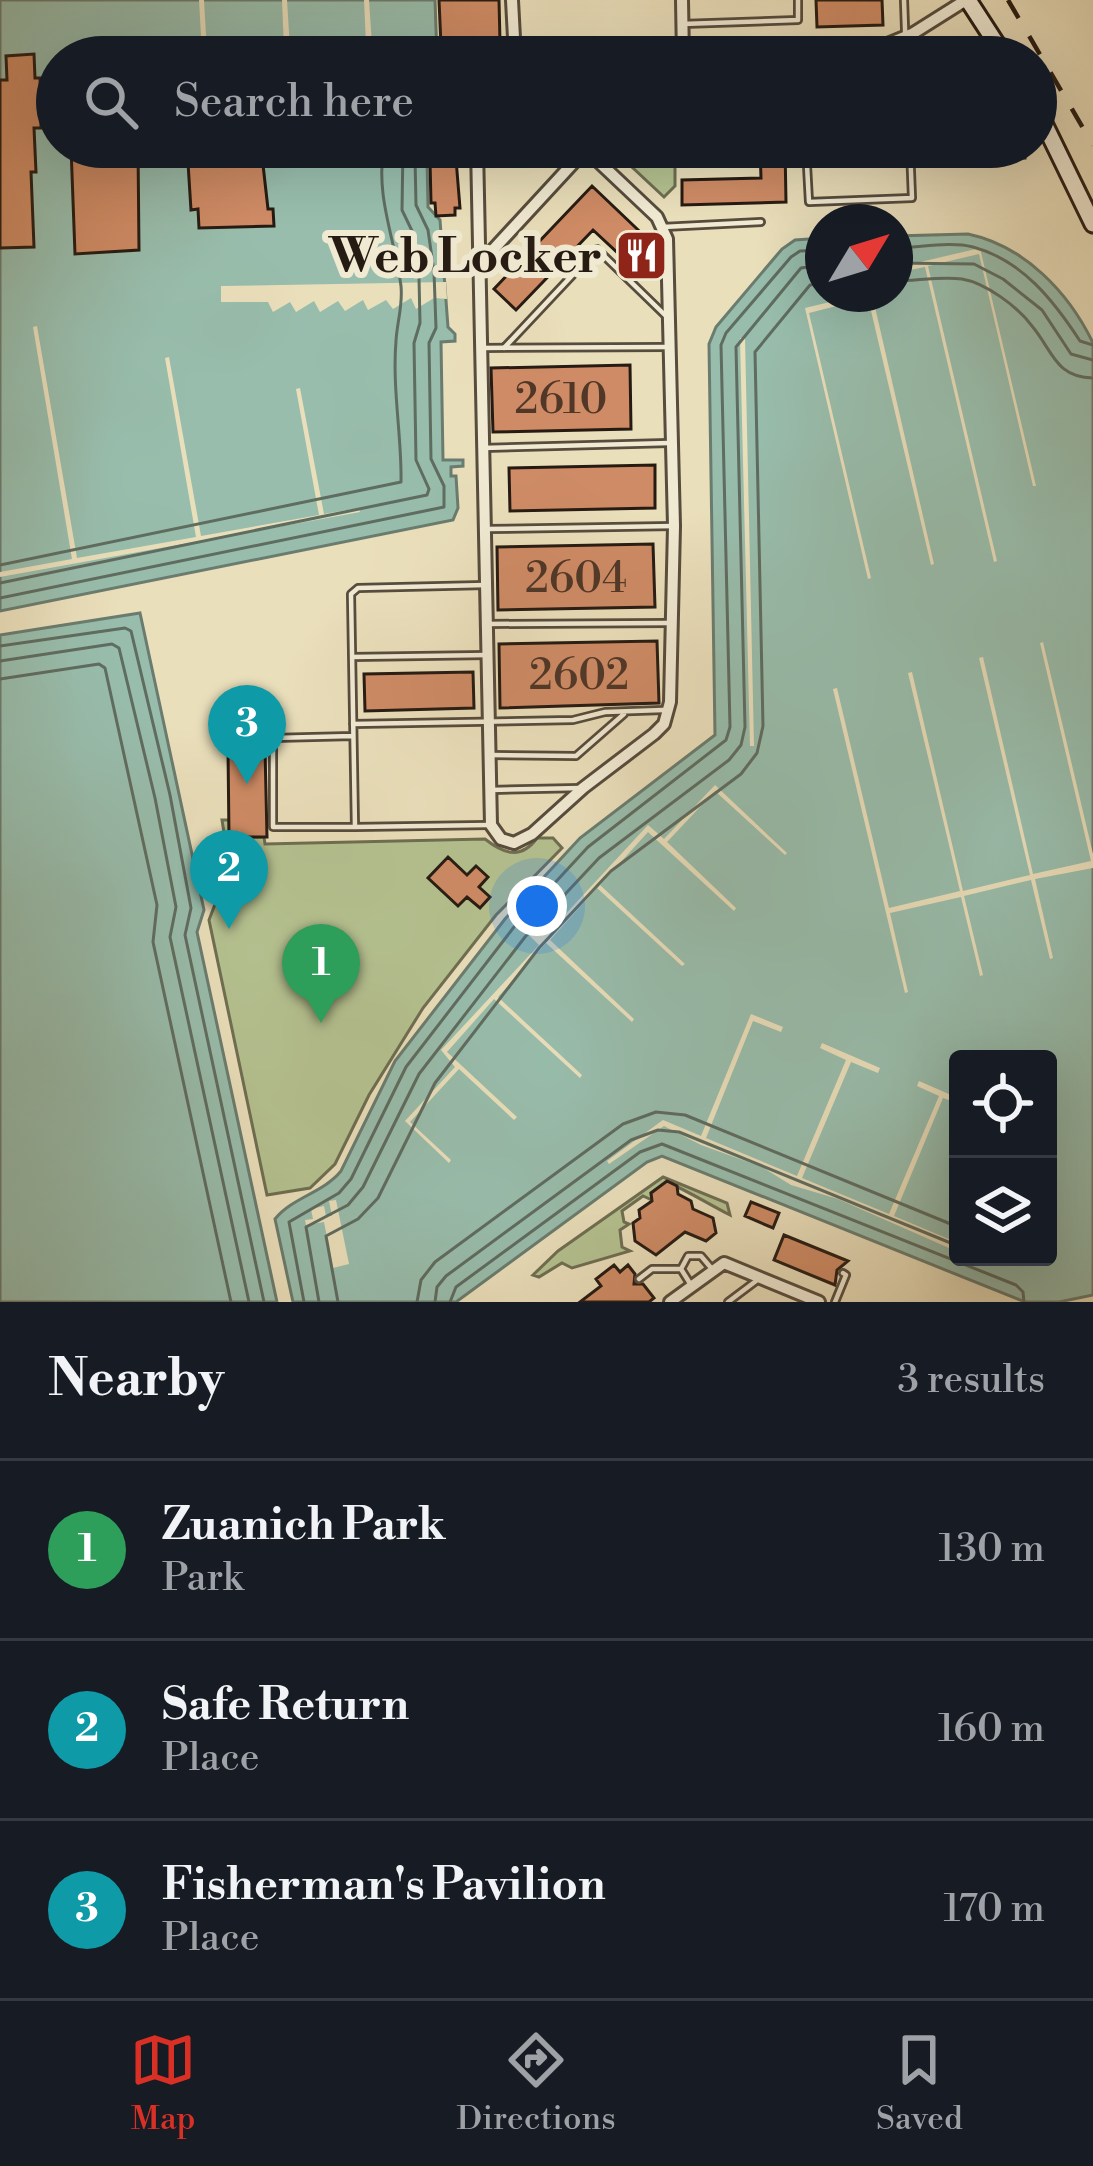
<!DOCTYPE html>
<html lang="en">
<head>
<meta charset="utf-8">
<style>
  :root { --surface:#171b24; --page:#242831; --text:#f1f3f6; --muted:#9ea1a6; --line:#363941; --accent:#d93025 }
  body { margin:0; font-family:"Libre Bodoni",serif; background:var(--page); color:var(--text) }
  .controls { position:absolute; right:36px; bottom:36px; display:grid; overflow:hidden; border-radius:12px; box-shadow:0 12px 48px #0002 }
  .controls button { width:108px; height:108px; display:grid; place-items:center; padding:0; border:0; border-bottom:3px solid var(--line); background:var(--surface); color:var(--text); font:60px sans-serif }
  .compass { position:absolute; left:805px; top:204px; width:108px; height:108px; border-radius:50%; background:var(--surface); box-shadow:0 12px 48px #0002; rotate:52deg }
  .you { position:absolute; left:537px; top:906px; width:42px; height:42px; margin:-30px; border:9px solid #fff; border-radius:50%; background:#1a73e8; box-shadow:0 0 0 18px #1a73e833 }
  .badge { display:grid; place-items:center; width:78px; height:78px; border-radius:50%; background:var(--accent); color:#fff; font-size:39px; font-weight:700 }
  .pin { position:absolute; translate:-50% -99px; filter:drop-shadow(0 3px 6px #0008) }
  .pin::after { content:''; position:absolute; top:63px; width:42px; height:36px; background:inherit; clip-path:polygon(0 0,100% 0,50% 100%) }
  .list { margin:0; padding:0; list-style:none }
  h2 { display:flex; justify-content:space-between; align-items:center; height:156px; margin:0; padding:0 48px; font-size:51px }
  h2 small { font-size:39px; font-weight:400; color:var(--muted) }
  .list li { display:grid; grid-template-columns:78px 1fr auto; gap:36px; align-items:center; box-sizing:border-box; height:180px; padding:0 48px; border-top:3px solid var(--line) }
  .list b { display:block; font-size:45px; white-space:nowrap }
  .list p { margin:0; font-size:39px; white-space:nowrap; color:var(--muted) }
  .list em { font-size:39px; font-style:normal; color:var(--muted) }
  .icon { flex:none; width:66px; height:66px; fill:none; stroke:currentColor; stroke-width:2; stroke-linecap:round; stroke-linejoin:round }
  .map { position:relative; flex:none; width:1093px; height:1302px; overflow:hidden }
  .search { position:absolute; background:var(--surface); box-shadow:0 12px 48px #0002; left:36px; right:36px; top:36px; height:132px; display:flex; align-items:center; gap:30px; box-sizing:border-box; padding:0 42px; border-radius:66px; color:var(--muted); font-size:45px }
  .sheet { height:696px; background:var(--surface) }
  nav { display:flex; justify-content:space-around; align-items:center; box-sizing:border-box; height:168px; border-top:3px solid var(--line); background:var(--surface); font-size:33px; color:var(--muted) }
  nav a { display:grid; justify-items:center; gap:6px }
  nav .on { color:var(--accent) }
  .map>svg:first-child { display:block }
</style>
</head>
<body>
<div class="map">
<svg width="1093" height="1302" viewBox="0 0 1093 1302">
  <rect width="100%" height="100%" fill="#eadfbb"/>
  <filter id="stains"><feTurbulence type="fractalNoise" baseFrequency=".00167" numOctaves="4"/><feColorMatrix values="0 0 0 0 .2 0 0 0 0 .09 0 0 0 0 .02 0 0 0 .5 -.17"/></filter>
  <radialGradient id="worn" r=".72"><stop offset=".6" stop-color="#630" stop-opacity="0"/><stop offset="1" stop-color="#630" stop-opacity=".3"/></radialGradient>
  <path fill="#b5c291" stroke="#6e6e52" stroke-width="3" d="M625,147h31l19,18v21l-11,11 -46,-43z
    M222,820h7l1,17h34l1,7 220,-5c19,15 36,21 52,-1h16l9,10 -66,67 -73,93 -54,87 -34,69 -25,24 -43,7 -58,-275 8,-21 -10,-53 19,-1z
    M663,1177l64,26 3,12c-22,-11 -40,-23 -63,-33l-16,11 1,7 -9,-4 -21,15 2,11 5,2 -9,6 2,17 8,4 -58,17 -10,-5 -23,14 -6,-2 25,-24z"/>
  <path fill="#98bdac" stroke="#6a7c6f" stroke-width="3" fill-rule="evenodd" d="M0,0h435l2,57h-380v90l382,1v9l-12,1 1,49 12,13 8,107 7,7v7l-14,1 2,118h20v6l-12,1v9h5l2,32 -5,12 -453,91z
    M968,234c57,12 101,59 125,109v952l-34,7h-34l-363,-146 -15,6 -191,140h-163l-18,-83c18,-22 48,-26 66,-48l54,-110 110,-142 75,-81 135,-103 -6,-391 7,-17 66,-78 13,-9 28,-2v56h72v-58zM958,1059h90v198h-90z
    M140,613l64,297 -7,22 80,370h-277v-667z"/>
  <path fill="#eadfbb" d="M199,0h5l3,54 77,-5 -2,-49h5l3,49 76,-4 -2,-45h5l3,45 60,-3v5l-20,2v7l5,1h-17l-1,-8 -64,3 -1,5 -5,-4 -186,4 59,-3z
    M980,248l56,238h-3l-54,-232 -51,12 69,295 -3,1 -69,-295 -30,6v-5z
    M446,282l1,17 -13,-1 -18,11 -5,-11 -18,11 -7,-9 -18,10 -5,-10 -18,11 -7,-10 -18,11 -6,-11 -18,11 -6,-10 -17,10 -5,-10h-47v-16z
    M863,294h9l62,270 -3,1 -63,-267 -59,15 62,265 -3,1 -63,-271z
    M37,326l40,232 119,-21 -31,-179 4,-1 32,179 118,-21 -23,-126 4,-1 24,126 35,-6 1,4 -360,65v-5l72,-13 -39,-232z
    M740,338h5l9,408h-4z
    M1043,642l50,212v14l-58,11 18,79 -3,1 -19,-79 -67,16 19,79 -3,1 -19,-79 -71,16 18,79 -3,1 -72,-304 4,-1 52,220 71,-17 -52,-218 4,-1 51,219 67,-16 -51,-217 4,-1 50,217 58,-13 -51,-218z
    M715,785l72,68 -2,2 -70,-64 -48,51 69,66 -2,3 -86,-79 -48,53 85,79 -3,2 -85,-78 -47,52 84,79 -2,3 -86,-79 -48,54 84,78 -2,3 -86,-79 -47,53 70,65 -3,3 -55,-51 -49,53 41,38 -2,3 -44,-42 50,-54 -14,-17 98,-105 -15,-15 9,-10 15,13 100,-108 16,14z
    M751,1014l32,13 -2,5 -28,-11 -47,117 91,38 49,-116 -26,-12 2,-5 58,25 -2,5 -27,-11 -49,116 87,36 50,-118 -22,-10 2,-5 39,17v5l-15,-5 -49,118 64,27v9l-120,-53 -47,-14 -29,-18 -61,-22 -37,-19 -55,38 -2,-3 56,-41 38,16z
    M336,1200l13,64 -16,4 -9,-46 -18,3 -1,-5 8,-1 -2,-10 13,-3 2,10h6l-3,-15z"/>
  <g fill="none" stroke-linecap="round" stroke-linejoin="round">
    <path stroke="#5f6c60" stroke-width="3" d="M895,248c24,0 54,-7 78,-1 49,13 81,54 107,94l13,4
      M895,263l79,1 29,15 39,31 29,44 22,6
      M895,281c21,0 46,-5 67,-2 24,4 56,28 70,47 21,25 23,51 61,52
      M0,565l401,-83c1,-44 -9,-94 -5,-141 1,-19 7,-35 5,-55 -6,-47 -26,-90 -17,-139
      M0,583l427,-88 2,-6 -13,-29 -2,-117 6,-20 -1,-45 -5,-43 -12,-25 1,-63
      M0,598l444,-91v-21l-13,-27 -2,-116 7,-15 -2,-56 -6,-42 -12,-25 -1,-47 8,-11
      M0,646l125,-18 6,3 39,164 21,113 -6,27 79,367
      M0,661l112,-17 7,4 36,150 21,109 -6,30 79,365
      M0,679l99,-15 6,4 52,237 -4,37 78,360
      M304,1302l-15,-80 50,-29 12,-14 55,-112 108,-140 74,-80 138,-107 4,-13 -9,-382 5,-12 65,-76 9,-6 23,-1
      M319,1302l-13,-75 42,-22 15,-18 56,-113 106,-137 74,-79 130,-98 12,-15 4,-18 -9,-380 65,-79 22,-3
      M338,1302l-12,-66 32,-17 20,-21 57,-115 104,-135 72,-77 130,-97 16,-21 6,-27 -8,-374 55,-67 13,-2
      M417,1302l4,-22 14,-18 188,-138 33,-12 29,3 273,112
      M435,1302l2,-15 9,-11 185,-136 27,-10 21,2 279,114
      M450,1302l6,-15 184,-135 22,-8 354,141 7,7 1,10"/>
  </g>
  <path fill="#ce8b65" stroke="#261b13" stroke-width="3" d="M439,0h60l1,42 -24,1v14h-30v-13l-5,1z
    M816,0h66l1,25 -66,2z
    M34,54l1,24h5l1,50h-7l2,44h-5l3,75 -34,1v-168h7l-1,-24z
    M71,147h67l1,103 -64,4z
    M187,147h74l7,62h5l1,17 -75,2 -1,-19 -7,1z
    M440,147h15l5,61h-5v7l-19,1 -1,-13h-4l-1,-42h10z
    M760,147h25l1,55 -104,3v-25l79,-2z
    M966,147h59v11l-59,2z
    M592,186l64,61 -21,22 -42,-39 -77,80 -22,-21z
    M630,365l1,64 -138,3 -2,-64z
    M655,465v43l-145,3 -1,-43z
    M653,544l2,63 -157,3 -1,-63z
    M657,641l2,62 -159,5 -1,-64z
    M473,672l1,36 -109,3 -1,-37z
    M228,749h37l2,88h-38z
    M448,857l19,18 9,-9 12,11 -9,10 11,10 -10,11 -13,-11 -9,9 -30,-28z
    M667,1181l10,5 1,8 13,7 2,8 20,9 3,15 -10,8 -21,-9 -29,23 -21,-14 -2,-18 7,-5 -1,-8 13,-9 -1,-8z
    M751,1202l28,11 -6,15 -28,-12z
    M784,1235l64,26 -11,9 -2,15 -61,-25z
    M614,1265l6,7 8,-7 7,9 -1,10h9l11,14 -5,4h-69l21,-16 -5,-7z"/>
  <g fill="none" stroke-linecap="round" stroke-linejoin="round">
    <defs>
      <path id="lane" d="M904,0l2,57
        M682,24l116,-4v-20
        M665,147l12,12 60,-3 11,-9
        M806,147l3,55 103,-4 -2,-51
        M663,227l98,-5
        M481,348l186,-1
        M504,348l93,-99 71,69
        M483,448l186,-5
        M487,529l187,-3
        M486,585l-128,3 -7,6 4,233 133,-2
        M487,624l180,-1
        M352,657l136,-2
        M353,724l220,-4 32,-8 58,-2
        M353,736l-80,2v89h82
        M490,755l86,1 48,-42
        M491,790l90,-2
        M639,1279l13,-10h29
        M691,1285l-10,-16 7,-13h13l11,13
        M728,1302l28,-21
        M835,1302l11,-27 -3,-2"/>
      <path id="street" d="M512,0l3,57
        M682,0l1,57
        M728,57l145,-7 39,-16 54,-34
        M477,147l14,678 10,14 13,4 18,-9 51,-46 71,-54 10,-10 6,-22 4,-176 -7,-287 -10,-22 -74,-70
        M479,265l108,-117
        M670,1302l54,-39 95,39"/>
      <path id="secondary" d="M968,0l37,57
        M1036,107l57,117"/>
    </defs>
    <use href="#lane" stroke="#574c3d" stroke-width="10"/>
    <use href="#street" stroke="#574c3d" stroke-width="16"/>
    <use href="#secondary" stroke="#261b13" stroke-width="21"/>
    <use href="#lane" stroke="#f1ead3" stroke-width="4.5"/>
    <use href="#street" stroke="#f1ead3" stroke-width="10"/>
    <use href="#secondary" stroke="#f1ead3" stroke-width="15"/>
    <path stroke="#261b13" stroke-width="4.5" stroke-dasharray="21 21" stroke-linecap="butt" d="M1008,0l85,145"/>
  </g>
  <defs>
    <symbol id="restaurant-square" viewBox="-11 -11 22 22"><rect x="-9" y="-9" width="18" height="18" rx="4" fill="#8f2418" stroke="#f1ead3"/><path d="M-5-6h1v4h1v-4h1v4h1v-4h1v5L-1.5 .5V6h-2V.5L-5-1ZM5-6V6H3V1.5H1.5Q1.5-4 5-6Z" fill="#fff"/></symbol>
  </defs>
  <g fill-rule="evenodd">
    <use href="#restaurant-square" x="612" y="226" width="59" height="59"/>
  </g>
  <g text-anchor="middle" stroke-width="12" stroke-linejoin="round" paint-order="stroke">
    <g font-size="42" fill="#503728">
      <text x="561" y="413">2610</text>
      <text x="576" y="592">2604</text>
      <text x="579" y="689">2602</text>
    </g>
    <g font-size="48" font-weight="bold" fill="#261b13" stroke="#f1ead3" text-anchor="end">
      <text x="602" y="272">Web Locker</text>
    </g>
  </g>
  <rect width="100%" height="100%" filter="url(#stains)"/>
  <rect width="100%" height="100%" fill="url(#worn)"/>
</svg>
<div class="controls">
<button><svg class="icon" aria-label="locate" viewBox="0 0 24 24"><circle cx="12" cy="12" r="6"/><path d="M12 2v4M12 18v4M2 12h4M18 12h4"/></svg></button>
<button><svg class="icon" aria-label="layers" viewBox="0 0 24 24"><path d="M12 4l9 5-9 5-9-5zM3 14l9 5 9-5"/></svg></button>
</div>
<svg class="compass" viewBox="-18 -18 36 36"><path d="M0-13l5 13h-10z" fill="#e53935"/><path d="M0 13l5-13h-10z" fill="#9ea1a6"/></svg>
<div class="you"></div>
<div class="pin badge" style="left:321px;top:1023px;background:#2e9e5b">1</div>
<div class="pin badge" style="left:229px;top:929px;background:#0f9aa8">2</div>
<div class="pin badge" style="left:247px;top:784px;background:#0f9aa8">3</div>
<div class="search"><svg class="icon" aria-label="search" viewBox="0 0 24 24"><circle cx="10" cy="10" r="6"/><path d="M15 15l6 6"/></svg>Search here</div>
</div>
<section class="sheet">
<h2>Nearby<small>3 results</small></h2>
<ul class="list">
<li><span class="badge" style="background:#2e9e5b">1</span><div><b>Zuanich Park</b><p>Park</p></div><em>130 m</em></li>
<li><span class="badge" style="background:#0f9aa8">2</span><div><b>Safe Return</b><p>Place</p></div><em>160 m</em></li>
<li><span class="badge" style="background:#0f9aa8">3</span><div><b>Fisherman's Pavilion</b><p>Place</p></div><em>170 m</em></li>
</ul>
</section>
<nav>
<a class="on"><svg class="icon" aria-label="map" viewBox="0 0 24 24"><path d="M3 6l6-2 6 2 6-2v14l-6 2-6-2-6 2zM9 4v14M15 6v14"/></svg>Map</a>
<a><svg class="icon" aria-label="directions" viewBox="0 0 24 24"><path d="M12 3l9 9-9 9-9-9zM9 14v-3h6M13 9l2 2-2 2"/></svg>Directions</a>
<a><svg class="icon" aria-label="saved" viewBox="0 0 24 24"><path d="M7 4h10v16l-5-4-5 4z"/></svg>Saved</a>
</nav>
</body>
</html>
